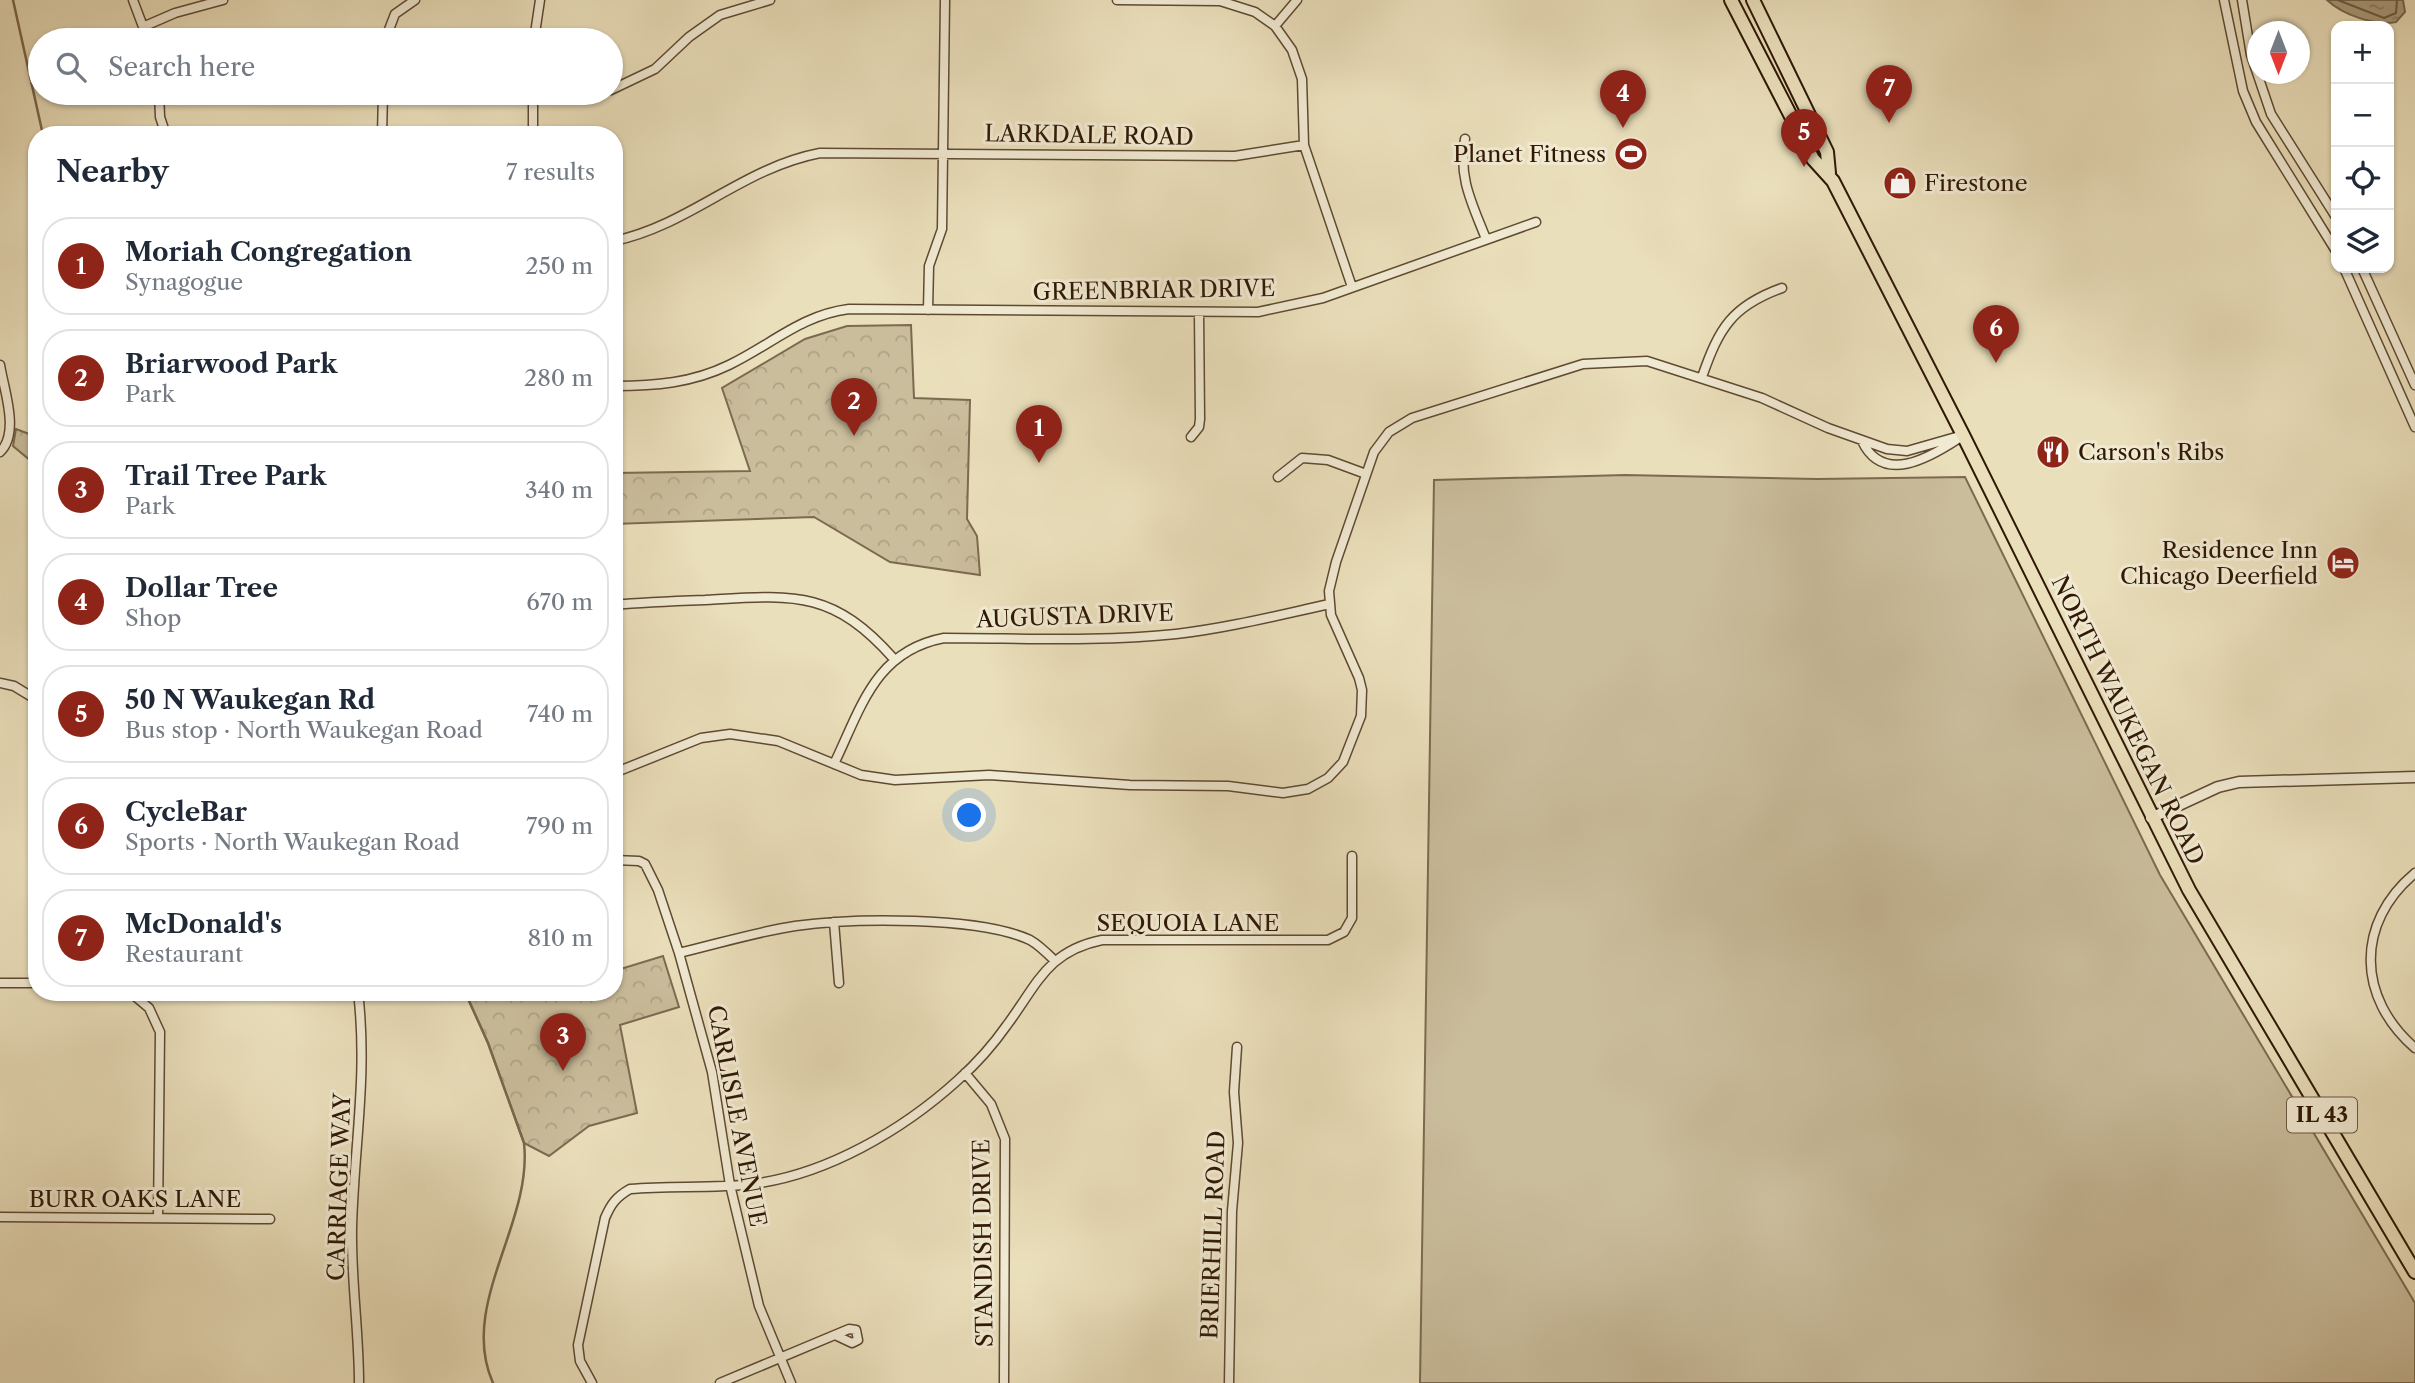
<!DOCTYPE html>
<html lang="en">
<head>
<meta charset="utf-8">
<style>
  :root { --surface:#fff; --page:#f2f2f3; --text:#1f2937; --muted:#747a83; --line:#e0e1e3; --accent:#8f2418 }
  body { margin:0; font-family:"Libre Caslon Text",serif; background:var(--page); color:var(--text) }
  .controls { position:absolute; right:21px; top:21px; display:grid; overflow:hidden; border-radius:14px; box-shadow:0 2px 5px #0004 }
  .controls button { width:63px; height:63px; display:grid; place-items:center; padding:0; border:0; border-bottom:2px solid var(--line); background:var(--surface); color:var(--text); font:35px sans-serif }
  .compass { position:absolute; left:2247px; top:21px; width:63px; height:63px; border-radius:50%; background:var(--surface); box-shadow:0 2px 5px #0004; rotate:180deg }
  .you { position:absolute; left:970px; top:816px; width:24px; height:24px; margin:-18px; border:5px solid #fff; border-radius:50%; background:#1a73e8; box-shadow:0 0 0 10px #1a73e833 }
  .badge { display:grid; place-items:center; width:46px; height:46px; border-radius:50%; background:var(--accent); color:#fff; font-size:23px; font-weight:700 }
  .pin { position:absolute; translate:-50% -58px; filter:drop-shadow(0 2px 4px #0008) }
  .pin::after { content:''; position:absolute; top:37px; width:24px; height:21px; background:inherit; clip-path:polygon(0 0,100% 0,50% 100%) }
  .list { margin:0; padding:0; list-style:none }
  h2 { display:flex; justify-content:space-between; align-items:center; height:91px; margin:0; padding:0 28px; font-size:30px }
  h2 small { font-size:23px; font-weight:400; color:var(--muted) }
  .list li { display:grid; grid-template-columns:46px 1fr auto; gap:21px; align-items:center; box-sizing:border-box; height:98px; margin:0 14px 14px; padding:0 14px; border:2px solid var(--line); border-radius:28px }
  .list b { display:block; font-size:26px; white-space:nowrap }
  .list p { margin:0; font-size:23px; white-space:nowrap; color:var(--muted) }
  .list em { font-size:23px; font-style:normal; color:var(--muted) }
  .icon { flex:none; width:38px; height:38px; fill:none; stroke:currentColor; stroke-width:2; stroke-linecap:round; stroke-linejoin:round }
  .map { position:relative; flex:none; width:2415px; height:1383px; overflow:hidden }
  .search { position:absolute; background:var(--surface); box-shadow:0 2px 5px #0004; left:28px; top:28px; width:595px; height:77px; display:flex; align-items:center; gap:18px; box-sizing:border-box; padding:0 24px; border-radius:38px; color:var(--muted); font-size:26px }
  .panel { position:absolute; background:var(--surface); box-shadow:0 2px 5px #0004; left:28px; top:126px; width:595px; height:875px; border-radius:28px }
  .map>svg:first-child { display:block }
</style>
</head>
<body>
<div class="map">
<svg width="2415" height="1383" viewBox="0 0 2415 1383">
  <defs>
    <pattern id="park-crowns" width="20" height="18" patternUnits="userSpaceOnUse" patternTransform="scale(1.75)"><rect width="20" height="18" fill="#cabd9c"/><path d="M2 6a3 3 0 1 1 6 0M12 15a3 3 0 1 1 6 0" fill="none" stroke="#aea285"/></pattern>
    <pattern id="water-ripples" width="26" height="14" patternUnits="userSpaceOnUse" patternTransform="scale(1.75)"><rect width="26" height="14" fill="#aa9b7d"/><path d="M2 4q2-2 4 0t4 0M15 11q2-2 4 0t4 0" fill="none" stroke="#8b7d64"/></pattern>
  </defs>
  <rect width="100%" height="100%" fill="#eadfbb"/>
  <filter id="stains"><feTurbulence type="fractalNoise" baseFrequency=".00286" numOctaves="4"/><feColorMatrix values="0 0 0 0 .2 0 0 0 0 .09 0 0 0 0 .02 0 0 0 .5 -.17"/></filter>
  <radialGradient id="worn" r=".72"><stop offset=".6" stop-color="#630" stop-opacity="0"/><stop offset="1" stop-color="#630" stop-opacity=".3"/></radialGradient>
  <path fill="#cabd9c" stroke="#7c6a50" stroke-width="2" d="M1625,475l192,4 148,-2 195,398 255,428v80h-995l14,-903z"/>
  <path fill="url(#park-crowns)" stroke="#7c6a50" stroke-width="2" d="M911,325l3,73 56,2 -3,119 10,17 3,39 -90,-13 -76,-45 -200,7v-51l136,-2 -28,-83 83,-49 42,-13z
    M16,429l21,8v29l-24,-20z
    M663,956l16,51 -59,18 17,88 -48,13 -40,30 -25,-13 -36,-100 -23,-51h149v-21z"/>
  <path fill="url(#water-ripples)" stroke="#79674d" stroke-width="2" d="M2327,0h76l2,12 -9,10c-21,4 -53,-7 -69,-22z"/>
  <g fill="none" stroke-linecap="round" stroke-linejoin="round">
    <path stroke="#6c5a40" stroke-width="2" d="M2338,0l46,18 12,-5 1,-13"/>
    <path stroke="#79674d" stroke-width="2.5" d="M13,0l30,135
      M465,992l23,51 36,100c9,81 -66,162 -31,240"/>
    <defs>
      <path id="minor" d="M133,0l15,40
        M1117,0l103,1 35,11 20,14 17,24 10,29 2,66 48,142
        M2224,0l19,91 13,31 80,129
        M2242,0l9,55 20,59 65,103
        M145,26l30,-13 48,-13
        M1275,26l22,-26
        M385,40l10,-26 20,-14
        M534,40l6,-40
        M611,90l44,-21 34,-32 31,-22 50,-15
        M159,93l1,24 6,18
        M533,94l32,3 34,-4
        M382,135l1,-42
        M533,135v-42
        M1465,139c-7,39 7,64 21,100
        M614,241c76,-16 128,-73 206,-88l415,3 69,-11
        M2344,268l71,159
        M2362,268l53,117
        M928,310l1,-44 13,-37 3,-229
        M0,365c4,25 20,68 0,87
        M1702,377c17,-49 30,-71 80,-89
        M614,386c41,0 78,-3 115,-21 42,-20 72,-50 120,-56l409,3 65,-14 213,-76
        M1191,437l8,-10 1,-8 -1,-106
        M1862,441c21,44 67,17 96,-2
        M1278,477l24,-19 26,2 38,14
        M614,605c31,-3 61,-4 91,-5 88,-5 127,-11 189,59
        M0,683l14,3 23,14
        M834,764c27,-56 41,-113 110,-126 78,0 155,4 232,-4 52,-6 103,-19 154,-30
        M614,773l87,-35 29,-4 48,7 83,34 34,5 94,-5 141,10 98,1 55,7 25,-4 20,-11 15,-16 18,-46 1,-26 -3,-12 -28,-63 -2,-24 7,-29 38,-110 15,-20 23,-14 171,-54 64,-3 115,37 66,30 59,21 20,2 56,-16
        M614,860l25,1 6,3 13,26 21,63 33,119 18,113 29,121 32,77
        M2415,873c-60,50 -58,125 0,175
        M834,922l5,61
        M679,953c38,-9 77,-21 116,-27 57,-8 183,-10 235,14 9,5 17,13 25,21
        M0,983h37
        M130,992l19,16 11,24 -2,186
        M358,992c10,83 -4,154 -6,236 -1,52 7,103 7,155
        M965,1073l26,31 14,35 -1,244
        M0,1217l270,2
        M592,1383l-12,-22 -2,-16 27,-127c6,-14 11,-21 25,-29 40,-4 81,0 122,-5 74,-9 151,-54 206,-104 18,-16 35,-35 49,-55 30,-40 40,-74 95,-85h226l16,-8 8,-14v-62
        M720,1383l129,-54 7,1 2,10 -6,3 -17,-8
        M1229,1383l3,-172 6,-68 -4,-51 3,-45"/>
      <path id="tertiary" d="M2151,818l67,-31 21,-5 176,-5"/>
      <path id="primary" d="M1731,0l82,159 20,22 130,254 226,455 226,382
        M1753,0l74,152 2,21"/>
    </defs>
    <use href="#minor" stroke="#5e4a32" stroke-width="11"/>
    <use href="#tertiary" stroke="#5e4a32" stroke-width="13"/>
    <use href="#primary" stroke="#2f1804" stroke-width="16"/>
    <use href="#minor" stroke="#f1ead3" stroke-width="8"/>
    <use href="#tertiary" stroke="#f1ead3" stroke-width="10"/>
    <use href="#primary" stroke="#eadfbb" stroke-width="12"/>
  </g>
  <defs>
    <symbol id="stadium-disc" viewBox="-11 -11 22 22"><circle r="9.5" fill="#8f2418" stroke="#f1ead3"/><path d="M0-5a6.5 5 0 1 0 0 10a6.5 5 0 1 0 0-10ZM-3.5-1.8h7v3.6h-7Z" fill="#fff"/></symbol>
    <symbol id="shop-disc" viewBox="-11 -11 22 22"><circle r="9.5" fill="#8f2418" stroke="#f1ead3"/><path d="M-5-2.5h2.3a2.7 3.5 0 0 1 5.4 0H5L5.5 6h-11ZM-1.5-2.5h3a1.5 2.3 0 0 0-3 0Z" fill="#fff"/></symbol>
    <symbol id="restaurant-disc" viewBox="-11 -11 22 22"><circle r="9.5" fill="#8f2418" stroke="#f1ead3"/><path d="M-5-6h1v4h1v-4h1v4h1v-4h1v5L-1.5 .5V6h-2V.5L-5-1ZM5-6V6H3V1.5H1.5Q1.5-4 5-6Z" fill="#fff"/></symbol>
    <symbol id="hotel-disc" viewBox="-11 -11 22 22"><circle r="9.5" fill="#8f2418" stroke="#f1ead3"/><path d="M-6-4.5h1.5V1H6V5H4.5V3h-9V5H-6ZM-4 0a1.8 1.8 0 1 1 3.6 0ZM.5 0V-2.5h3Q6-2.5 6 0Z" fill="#fff"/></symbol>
  </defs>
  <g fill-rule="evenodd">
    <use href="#stadium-disc" x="1612" y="135" width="38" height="38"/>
    <use href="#shop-disc" x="1881" y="164" width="38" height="38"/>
    <use href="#restaurant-disc" x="2034" y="433" width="38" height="38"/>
    <use href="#hotel-disc" x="2324" y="544" width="38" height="38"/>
  </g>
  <g text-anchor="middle" stroke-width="6" stroke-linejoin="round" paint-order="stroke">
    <rect fill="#f1ead3" stroke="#695742" stroke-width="2" x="2287" y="1097.5" width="70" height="35" rx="5"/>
    <g font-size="21" font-weight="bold" fill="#2f1804">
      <text x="2322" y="1122">IL 43</text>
    </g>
    <g font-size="23" fill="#2f1804" stroke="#f1ead3">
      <text transform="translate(1089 135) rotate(1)" y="8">LARKDALE ROAD</text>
      <text transform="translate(1154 290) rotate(-1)" y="8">GREENBRIAR DRIVE</text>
      <text transform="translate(1075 616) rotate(-2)" y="8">AUGUSTA DRIVE</text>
      <text transform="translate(2128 720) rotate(64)" y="8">NORTH WAUKEGAN ROAD</text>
      <text x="1188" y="931">SEQUOIA LANE</text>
      <text transform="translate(737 1116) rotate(79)" y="8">CARLISLE AVENUE</text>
      <text transform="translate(339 1187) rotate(-88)" y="8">CARRIAGE WAY</text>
      <text x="135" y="1207">BURR OAKS LANE</text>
      <text transform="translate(1213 1235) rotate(-88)" y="8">BRIERHILL ROAD</text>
      <text transform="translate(983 1243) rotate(-91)" y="8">STANDISH DRIVE</text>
    </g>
    <g font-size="23" fill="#2f1804" stroke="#f1ead3" text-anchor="end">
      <text x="1606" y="162">Planet Fitness</text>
      <text x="1924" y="191" text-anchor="start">Firestone</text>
      <text x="2078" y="460" text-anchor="start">Carson's Ribs</text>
      <text x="2318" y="558">Residence Inn<tspan x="2318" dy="26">Chicago Deerfield</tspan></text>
    </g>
  </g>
  <rect width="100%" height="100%" filter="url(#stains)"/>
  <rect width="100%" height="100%" fill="url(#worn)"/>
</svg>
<div class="controls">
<button>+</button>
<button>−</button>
<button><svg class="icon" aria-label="locate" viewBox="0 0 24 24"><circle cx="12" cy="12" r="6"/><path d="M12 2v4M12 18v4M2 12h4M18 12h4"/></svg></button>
<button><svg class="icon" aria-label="layers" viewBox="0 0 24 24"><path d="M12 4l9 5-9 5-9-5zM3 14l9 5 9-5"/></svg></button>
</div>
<svg class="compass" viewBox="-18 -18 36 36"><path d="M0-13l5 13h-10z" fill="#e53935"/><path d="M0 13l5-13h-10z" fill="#747a83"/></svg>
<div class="you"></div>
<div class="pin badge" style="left:1039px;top:463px">1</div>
<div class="pin badge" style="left:854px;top:436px">2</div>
<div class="pin badge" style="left:563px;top:1071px">3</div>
<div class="pin badge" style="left:1623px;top:128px">4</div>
<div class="pin badge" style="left:1804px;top:167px">5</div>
<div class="pin badge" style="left:1996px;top:363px">6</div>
<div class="pin badge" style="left:1889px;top:123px">7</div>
<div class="search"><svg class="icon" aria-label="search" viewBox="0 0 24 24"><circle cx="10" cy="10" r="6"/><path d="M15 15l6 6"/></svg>Search here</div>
<section class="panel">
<h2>Nearby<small>7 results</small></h2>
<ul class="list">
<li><span class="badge">1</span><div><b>Moriah Congregation</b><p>Synagogue</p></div><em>250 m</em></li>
<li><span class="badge">2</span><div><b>Briarwood Park</b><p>Park</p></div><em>280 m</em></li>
<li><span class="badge">3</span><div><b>Trail Tree Park</b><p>Park</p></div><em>340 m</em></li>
<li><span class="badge">4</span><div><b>Dollar Tree</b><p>Shop</p></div><em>670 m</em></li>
<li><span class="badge">5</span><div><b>50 N Waukegan Rd</b><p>Bus stop · North Waukegan Road</p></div><em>740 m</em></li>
<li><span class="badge">6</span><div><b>CycleBar</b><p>Sports · North Waukegan Road</p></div><em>790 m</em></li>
<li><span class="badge">7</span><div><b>McDonald's</b><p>Restaurant</p></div><em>810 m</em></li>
</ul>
</section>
</div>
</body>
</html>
